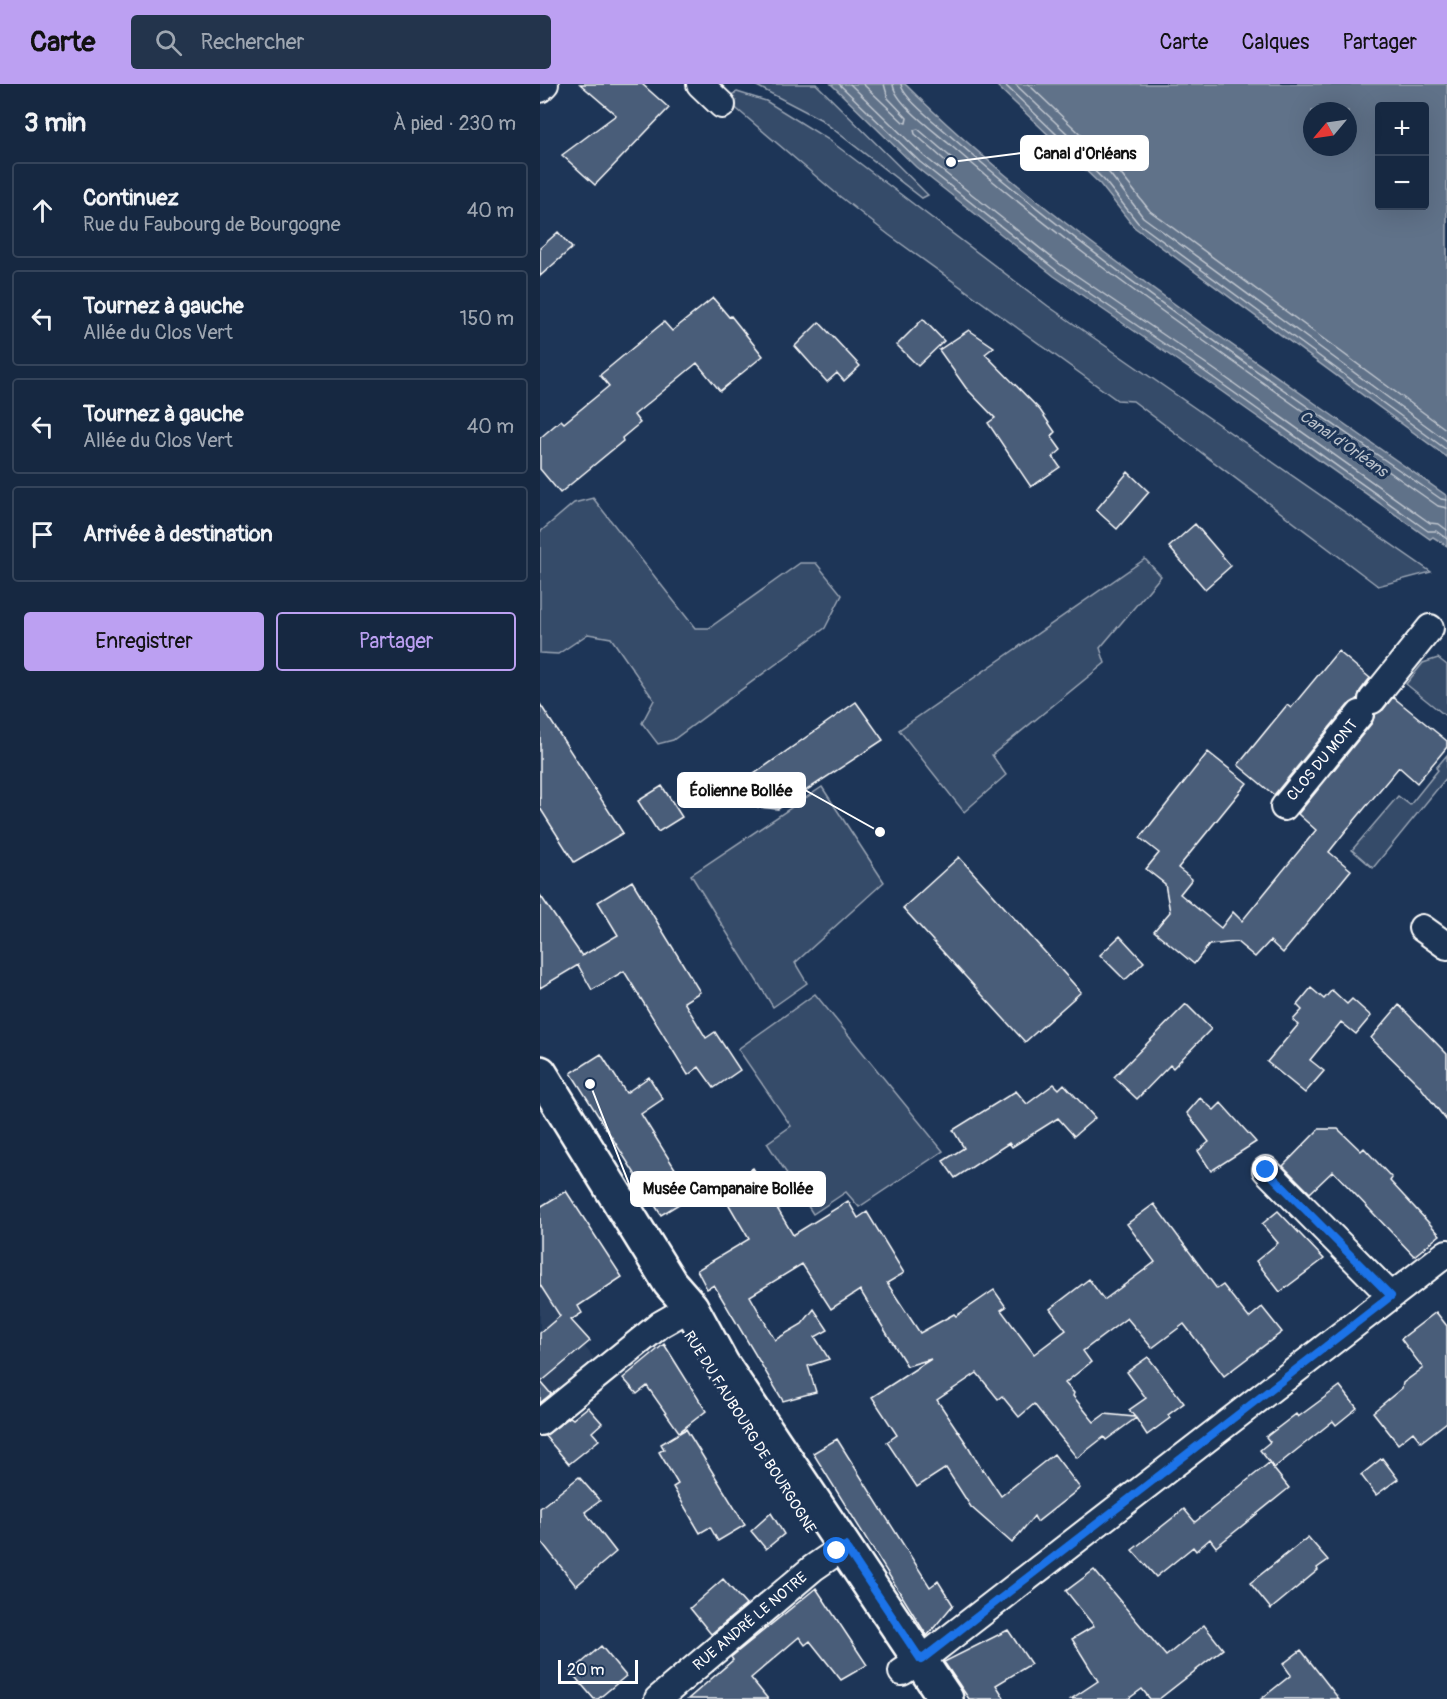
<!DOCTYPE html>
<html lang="fr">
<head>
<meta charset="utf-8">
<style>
  :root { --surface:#162841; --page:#23344c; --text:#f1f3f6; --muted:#9ea6b1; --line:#35445a; --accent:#bca0f2 }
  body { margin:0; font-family:Pangolin,sans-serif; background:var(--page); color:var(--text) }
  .controls { position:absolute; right:18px; top:18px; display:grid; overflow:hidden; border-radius:6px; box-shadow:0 6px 24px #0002 }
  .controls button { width:54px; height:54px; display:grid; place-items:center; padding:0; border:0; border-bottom:2px solid var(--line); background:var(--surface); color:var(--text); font:30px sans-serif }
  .compass { position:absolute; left:763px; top:18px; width:54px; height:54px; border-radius:50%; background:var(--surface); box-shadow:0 6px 24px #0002; rotate:241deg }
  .scale { position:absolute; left:18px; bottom:15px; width:80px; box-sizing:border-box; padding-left:6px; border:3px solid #fff; border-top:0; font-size:16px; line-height:21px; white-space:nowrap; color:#fff; -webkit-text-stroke:4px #1d3557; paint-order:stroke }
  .stop { position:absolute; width:18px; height:18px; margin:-14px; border:4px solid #1a73e8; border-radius:50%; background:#fff }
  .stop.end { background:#1a73e8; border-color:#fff; box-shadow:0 2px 6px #0008 }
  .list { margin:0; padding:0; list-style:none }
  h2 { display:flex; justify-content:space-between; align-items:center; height:78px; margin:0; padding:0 24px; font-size:26px }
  h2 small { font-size:20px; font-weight:400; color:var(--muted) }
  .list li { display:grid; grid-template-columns:39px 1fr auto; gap:18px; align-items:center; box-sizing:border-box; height:96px; margin:0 12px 12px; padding:0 12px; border:2px solid var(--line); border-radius:6px }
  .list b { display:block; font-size:22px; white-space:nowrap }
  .list p { margin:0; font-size:20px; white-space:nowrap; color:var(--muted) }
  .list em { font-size:20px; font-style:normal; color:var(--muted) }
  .actions { display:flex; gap:12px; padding:18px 24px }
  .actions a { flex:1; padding:14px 0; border:2px solid var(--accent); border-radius:6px; text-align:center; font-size:21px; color:var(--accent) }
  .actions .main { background:var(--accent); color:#111 }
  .icon { flex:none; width:33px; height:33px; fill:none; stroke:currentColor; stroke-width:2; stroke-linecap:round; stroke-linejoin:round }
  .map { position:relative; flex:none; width:907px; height:1615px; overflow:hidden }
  header { display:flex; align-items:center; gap:36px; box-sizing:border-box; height:84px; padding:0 30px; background:var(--accent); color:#111 }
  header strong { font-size:28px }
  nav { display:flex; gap:33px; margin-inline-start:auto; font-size:21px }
  .search { width:420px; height:54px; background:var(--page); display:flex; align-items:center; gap:15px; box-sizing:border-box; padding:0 21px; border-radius:6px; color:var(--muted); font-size:22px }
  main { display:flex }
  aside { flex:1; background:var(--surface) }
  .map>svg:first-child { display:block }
</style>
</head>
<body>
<header>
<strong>Carte</strong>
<div class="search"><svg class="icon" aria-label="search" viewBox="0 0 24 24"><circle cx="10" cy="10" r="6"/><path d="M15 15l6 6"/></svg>Rechercher</div>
<nav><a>Carte</a><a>Calques</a><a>Partager</a></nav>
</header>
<main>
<aside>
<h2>3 min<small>À pied · 230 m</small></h2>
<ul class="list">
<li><svg class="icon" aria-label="ahead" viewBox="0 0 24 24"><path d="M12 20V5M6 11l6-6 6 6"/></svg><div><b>Continuez</b><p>Rue du Faubourg de Bourgogne</p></div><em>40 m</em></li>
<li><svg class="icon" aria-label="left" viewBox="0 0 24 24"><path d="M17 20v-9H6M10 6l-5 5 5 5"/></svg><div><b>Tournez à gauche</b><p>Allée du Clos Vert</p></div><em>150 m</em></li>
<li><svg class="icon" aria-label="left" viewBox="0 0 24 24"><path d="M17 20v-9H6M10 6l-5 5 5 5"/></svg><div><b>Tournez à gauche</b><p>Allée du Clos Vert</p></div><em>40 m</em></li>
<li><svg class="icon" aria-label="arrive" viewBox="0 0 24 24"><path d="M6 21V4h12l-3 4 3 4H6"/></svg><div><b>Arrivée à destination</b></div></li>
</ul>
<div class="actions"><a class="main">Enregistrer</a><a>Partager</a></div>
</aside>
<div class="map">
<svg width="907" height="1615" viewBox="0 0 907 1615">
  <rect width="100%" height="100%" fill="#1d3557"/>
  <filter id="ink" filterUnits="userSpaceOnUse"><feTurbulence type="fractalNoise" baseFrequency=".0167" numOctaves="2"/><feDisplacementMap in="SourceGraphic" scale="12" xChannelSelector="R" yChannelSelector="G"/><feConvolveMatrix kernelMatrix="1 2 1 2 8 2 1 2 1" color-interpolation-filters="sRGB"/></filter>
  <g filter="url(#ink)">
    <path fill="#2a4161" d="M0,1203l22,32 32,39 -54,45z"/>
    <path fill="#364b69" stroke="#9aa5b4" stroke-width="1.5" d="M213,0h63l112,111 -6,3 -102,-79z
      M197,8l29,9 63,39 219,166 383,266 -53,14 -245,-185 -16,-1 -228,-165 -51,-40 -100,-85 -9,-8 2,-7z
      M53,414l102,130h14l91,-65h16l26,32 -17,33 -152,112 -15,4 -16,-21 12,-23 -43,-62 -23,-4 -30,20 -18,-1v-121l34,-29z
      M605,475l16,17 -61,72 5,15 -113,92 14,20 -42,37 -65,-82z
      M898,574l9,7v52l-41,-33 17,-21z
      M907,671v22l-74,91 -21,-18 46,-54 12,9 28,-35 -2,-2z
      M282,703l62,95 -89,81 12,20 -34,24 -82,-132z
      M275,910l128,157 -84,56 -13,-15 -33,22 -46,-71 24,-17 -53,-77z"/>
    <path fill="#617289" stroke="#a0aab8" stroke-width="1.5" fill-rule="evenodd" d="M291,0h74c91,91 196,167 300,242 81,57 161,113 242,170v50l-14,-9 -3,2 -233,-165 -143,-98 -138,-109z
      M455,0h452v373l-313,-230 -34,-43zM840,22h44v100h-44zM772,27h36v36h-36z"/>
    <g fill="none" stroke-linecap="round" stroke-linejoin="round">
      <path stroke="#c0c7d0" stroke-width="1.5" d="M299,0l81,78 137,109 144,98 227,162h8l11,8
        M310,0l75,73 136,108 144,98 225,160 9,1 8,6
        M323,0l40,38 3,1 1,-5 -19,-20 -4,-14
        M353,0c1,18 41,47 55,59 88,77 182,146 277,213 71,50 141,100 213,150l9,2
        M361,0c1,13 35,39 46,49 154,135 326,249 494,366l6,1
        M464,0l100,96 34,43 309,227
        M475,0l95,90 33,43 304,224
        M488,0l88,84 34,43 297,219
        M378,45l36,31v5h-4l-35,-31 -1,-4z"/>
    </g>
    <path fill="#4a5d79" stroke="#fff" stroke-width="1.5" d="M40,0h62l27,24 -74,77 -33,-30 54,-40z
      M18,148l14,16 -32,28v-28z
      M173,214l16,19 2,-1 32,40 -43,35 -23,-28 -63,52 6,8 -18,15 1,3 -63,52 -20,-24v-31l21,-18 3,3 45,-37 -9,-11 64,-53 8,9z
      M383,235l21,22 -26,25 -21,-21z
      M279,238l41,44 -16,15 -7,-8 -10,9 -32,-36z
      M429,246l25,17 -9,7 55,56 15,22 -4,4 10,14 -8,7 7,10 -29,20 -43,-64 7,-5 -29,-30 -27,-38z
      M588,388l21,20 -32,37 -21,-19z
      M655,440l36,42 -26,23 -36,-42z
      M798,567l32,27 -10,13 -3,9 -9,5 -74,90 -36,-30 49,-60 4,3z
      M853,613l54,44v6l-30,36 -18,-16 -55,66 -15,19 22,18 -68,83 -13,-12 -15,16 -18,-15 -28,3 -15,19 -40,-33 16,-19 -5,-28 -19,-15 13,-16 -19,-15 68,-86 39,31 -69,85 14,11 -12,15 41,34 12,-16 9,9 74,-91 -18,-16 74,-91 3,-9 8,-4z
      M316,618l27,38 -105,69 -20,-2 -6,-5 -4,-11 6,-17z
      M0,620l83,129 -49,29 -34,-54z
      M122,702l20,31 -24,15 -20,-31z
      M419,773l122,135 -56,50 -122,-134z
      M92,797l68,111 -16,10 22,36 9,-6 25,38 -26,18 -15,-21 -11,8 -64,-104 -32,19 -14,-25 -38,23v-93l42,61 36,-21 -20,-33z
      M580,852l24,26 -19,18 -25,-25z
      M771,904l13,11 8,-9 15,14 5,-5 19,17 -15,18 -15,-12 -31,38 14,11 -19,22 -38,-31 31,-37 -5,-5 9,-10 -5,-5z
      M646,920l25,25 -38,39 -3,-3 -33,34 -23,-22z
      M859,921l48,49v67l-28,-36 -48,-47z
      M61,970l25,39 23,-16 14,22 -22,15 51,82 -31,19 -90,-142z
      M514,1000l5,5 5,-5 31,34 -21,18 -16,-18 -46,29 -3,-4 -54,35 -12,-17 21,-13 -11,-18 63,-39 11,13z
      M660,1014l14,12 7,-7 35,39 -45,29 -13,-20 11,-9 -22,-29z
      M779,1045h19l23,22 3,-3 28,30 -2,3 50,54 -26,21 -81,-85 -23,22 -27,-27z
      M213,1084l40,67 55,-34 10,17 9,-6 37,61 -17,10 33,50 34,-19 2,2 38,-26 12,17 -5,3 33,44 32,-24 -16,-21 39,-30 15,21 51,-38 -28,-38 27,-20 63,85 6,-4 26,33 13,-11 20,25 -58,44 -40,-52 -32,24 -25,-30 -44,33 8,11 -26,21 9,10 -1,3 21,26 11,-8 30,3 -6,-7 17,-12 -19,-26 21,-15 36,46 -16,12 2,3 -23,17 -11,-17 -30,22 -2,-3 -27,21 -43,-54 -15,13 -17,-21 -4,3 -21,-26 -40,27 31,46 14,24 1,-1 18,27 53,-42 26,34 -43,34 -3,-6 -22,27 -41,-36 -25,-39 -29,19 -30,-45 10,-7 -25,-38 59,-38 -24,7 -47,-76 -29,19 -29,-45 -52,32 25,44 27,-16 12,-15 14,21 -13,7 14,22 -21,7 8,26 -33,9 -69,-116 -7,4 -10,-19 52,-31 -30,-51z
      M26,1107l56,86 -44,29 4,7 -11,7 19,21 -49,41 10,12 -11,9v-70l20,-17 -20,-31v-78z
      M738,1127l46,48 -44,33 -24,-31 22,-18 -16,-19z
      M896,1228l11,14v96l-26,20 -8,-10 -15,12 -25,-32 29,-24 1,-5 20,-15 -22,-29z
      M124,1260l42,67 -27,21 -32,-46 -10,8 -14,-16z
      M800,1302l17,22 -21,17 -3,-4 -59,47 -14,-18 10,-8 -4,-5 30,-23 2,3z
      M48,1323l14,16 -10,9 7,8 -30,24 -24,-28 25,-19 3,2z
      M146,1345l59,96 -27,16 -8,-14 -10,6 -27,-46 5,-3 -19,-32 5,-3 -3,-5z
      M297,1355l93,148 8,-6 15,24 -26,31 -114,-183z
      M842,1374l16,21 -22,16 -15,-20z
      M729,1379l20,25 -73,59 -6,-8 -14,12 -3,-4 -37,30 -24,-27 52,-41 11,13z
      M39,1393l21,24 -15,11 31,40 -40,34 -36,-46v-32z
      M231,1429l13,21 -18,15 -15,-18z
      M768,1453l20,23 -11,8 1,2 -47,39 -21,-26z
      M554,1486l72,86 38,-31 19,24 -64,50h-9l-8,-10 -14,10h-57l27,-18 -26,-42 22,-13 -28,-35z
      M183,1495l23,26 -35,29 -21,-26z
      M276,1504l51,77 -26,15 -31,-39 -5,4 -6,-8 -48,41 17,21h-80l45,-39 -2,-3z
      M468,1546l23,34 -35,21 9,14h-36l-25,-37z
      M61,1562l25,30 -28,23h-4l-23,-27z
      M761,1566l38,49h-78l30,-24 -8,-11z"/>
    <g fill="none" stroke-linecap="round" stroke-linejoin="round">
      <defs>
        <path id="minor" d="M160,0l22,21
          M0,5l5,-5
          M832,616l58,-72
          M744,723l76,-93
          M882,844l25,18
          M726,1086l125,126
          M0,1338l121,-98 30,-17
          M362,1588l19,-12 526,-407
          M118,1615l155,-131 32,-22"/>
        <path id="major" d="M0,989l130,210 21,24 31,57 224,335"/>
      </defs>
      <use href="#minor" stroke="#fff" stroke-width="30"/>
      <use href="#major" stroke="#fff" stroke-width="38"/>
      <use href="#minor" stroke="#1d3557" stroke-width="26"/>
      <use href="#major" stroke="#1d3557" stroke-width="33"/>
    </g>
  </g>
  <g fill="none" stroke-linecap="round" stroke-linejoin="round" filter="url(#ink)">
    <path stroke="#1a73e8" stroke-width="8" d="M297,1467l8,-5 76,114 470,-364 -125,-126"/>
  </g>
  <g text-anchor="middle" stroke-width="6" stroke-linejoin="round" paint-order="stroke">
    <g font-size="15" fill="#fff" stroke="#1d3557">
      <text transform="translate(782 676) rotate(-50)" y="5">CLOS DU MONT</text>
      <text transform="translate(210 1348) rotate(58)" y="5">RUE DU FAUBOURG DE BOURGOGNE</text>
      <text transform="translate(210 1537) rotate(-40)" y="5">RUE ANDRÉ LE NOTRE</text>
    </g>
    <g font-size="16" font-style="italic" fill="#b8c0ca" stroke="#1d3557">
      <text transform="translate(804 359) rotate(35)" y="6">Canal d'Orléans</text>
    </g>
  </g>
  <path fill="none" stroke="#fff" stroke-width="2" d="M411 78L481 69M340 748L265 706M50 1000L91 1105"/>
  <g fill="#fff" stroke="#1d3557" stroke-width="2">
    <circle cx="411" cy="78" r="6"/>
    <circle cx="340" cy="748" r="6"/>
    <circle cx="50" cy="1000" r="6"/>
  </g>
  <g fill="#fff" stroke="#fff" stroke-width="2">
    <rect x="481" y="52" width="127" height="34" rx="6"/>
    <rect x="138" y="689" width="127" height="34" rx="6"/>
    <rect x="91" y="1088" width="194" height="34" rx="6"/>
  </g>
  <g font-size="16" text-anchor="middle" font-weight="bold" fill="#111">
    <text x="545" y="75">Canal d'Orléans</text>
    <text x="201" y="712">Éolienne Bollée</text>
    <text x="188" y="1110">Musée Campanaire Bollée</text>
  </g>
</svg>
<div class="controls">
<button>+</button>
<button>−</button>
</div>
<svg class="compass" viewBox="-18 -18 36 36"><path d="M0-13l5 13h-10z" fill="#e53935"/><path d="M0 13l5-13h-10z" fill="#9ea6b1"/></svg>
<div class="scale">20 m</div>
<div class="stop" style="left:297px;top:1467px"></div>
<div class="stop end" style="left:726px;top:1086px"></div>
</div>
</main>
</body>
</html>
